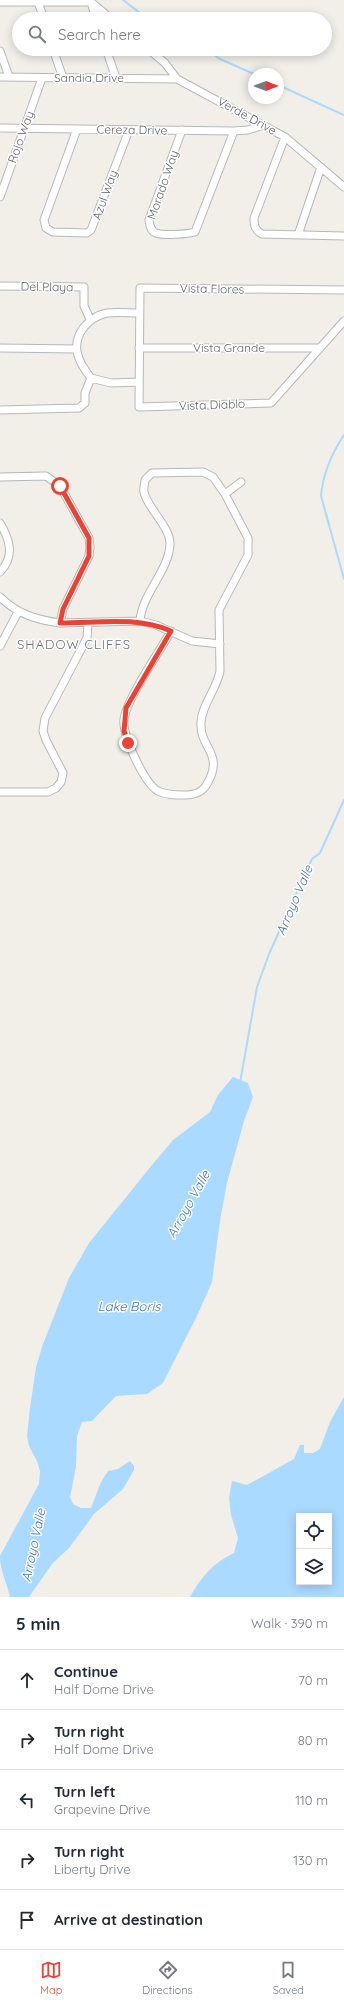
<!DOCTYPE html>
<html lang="en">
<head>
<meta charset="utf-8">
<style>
  :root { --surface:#fff; --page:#f6f6f7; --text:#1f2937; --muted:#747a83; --line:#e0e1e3; --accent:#ea4335 }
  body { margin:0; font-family:Quicksand,sans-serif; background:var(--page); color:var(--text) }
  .controls { position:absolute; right:12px; bottom:12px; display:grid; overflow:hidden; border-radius:0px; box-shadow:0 2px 10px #0003 }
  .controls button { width:36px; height:36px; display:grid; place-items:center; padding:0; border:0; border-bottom:1px solid var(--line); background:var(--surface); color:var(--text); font:20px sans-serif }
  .compass { position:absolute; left:248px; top:68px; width:36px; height:36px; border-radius:50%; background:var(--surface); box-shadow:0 2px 10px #0003; rotate:90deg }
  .stop { position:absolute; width:12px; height:12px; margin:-9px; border:3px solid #ea4335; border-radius:50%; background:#fff }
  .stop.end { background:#ea4335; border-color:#fff; box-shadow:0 1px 4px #0008 }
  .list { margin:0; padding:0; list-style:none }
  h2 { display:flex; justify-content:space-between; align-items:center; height:52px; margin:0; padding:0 16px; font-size:17px }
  h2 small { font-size:13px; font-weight:400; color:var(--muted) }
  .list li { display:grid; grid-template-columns:26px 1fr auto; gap:12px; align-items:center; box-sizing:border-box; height:60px; padding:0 16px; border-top:1px solid var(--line) }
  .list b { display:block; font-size:15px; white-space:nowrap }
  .list p { margin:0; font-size:13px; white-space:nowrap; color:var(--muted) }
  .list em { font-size:13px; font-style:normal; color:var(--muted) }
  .icon { flex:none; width:22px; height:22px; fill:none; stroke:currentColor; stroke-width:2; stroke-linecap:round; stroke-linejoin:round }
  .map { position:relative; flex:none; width:344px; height:1597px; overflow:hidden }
  .search { position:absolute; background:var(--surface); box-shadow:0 2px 10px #0003; left:12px; right:12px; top:12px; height:44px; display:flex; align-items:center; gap:10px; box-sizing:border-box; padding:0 14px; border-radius:22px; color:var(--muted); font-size:15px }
  .sheet { height:352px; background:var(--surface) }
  nav { display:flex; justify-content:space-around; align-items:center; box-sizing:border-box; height:56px; border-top:1px solid var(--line); background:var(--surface); font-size:11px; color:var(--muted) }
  nav a { display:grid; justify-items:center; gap:2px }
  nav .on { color:var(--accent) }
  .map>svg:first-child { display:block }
</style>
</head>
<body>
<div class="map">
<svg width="344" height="1597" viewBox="0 0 344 1597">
  <rect width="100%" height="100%" fill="#f1efe8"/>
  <path fill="#aadaff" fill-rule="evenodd" d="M233,1077l15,6 5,14 -9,24 -17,62 -7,38 -8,61 -15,34 -34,67 -16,11 -31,2 -24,25 -10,1 -5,14 -1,31 -6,30 3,7 8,4h10l10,-26 7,-11 10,-2 12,-8 4,5v4l-11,19 -29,25 -25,34 -17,16 -23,33h-19c-3,-14 -10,-26 -10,-41l39,-72 1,-13 -3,-10 -8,-15 -2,-10 3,-28 6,-41 7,-23 26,-66 20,-35 63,-78 21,-25 37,-28 8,-17z
    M344,1397v200h-154c11,-20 23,-34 44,-44l4,-15 -7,-23 -2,-17 3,-17 15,4 47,-26 6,-14h4v8h9l7,-4 10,-27zM299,1516h30v66h-30z"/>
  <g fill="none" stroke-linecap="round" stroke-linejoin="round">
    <path stroke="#aadaff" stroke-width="2" d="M123,0l25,19
      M206,49l14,10 34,15
      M278,85l66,30
      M344,435c-12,18 -21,38 -23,61l23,83
      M240,1083l17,-96 12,-33 43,-95 8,-6 24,-53"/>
    <defs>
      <path id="minor" d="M90,1l21,18
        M0,2h91l5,17
        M38,2l6,17
        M53,49l10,29
        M106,49l10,29
        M148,49l17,14 12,16 108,58 59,50
        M0,51l9,26
        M0,77l177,2
        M0,128l234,3 14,-1 15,-5
        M77,129l-33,91 2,8 7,4 34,1 4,-3 38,-100
        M182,130l-33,90c1,5 1,11 7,13 7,3 32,1 39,-1l39,-101
        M285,137l-31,81c0,8 1,12 8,16l82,2
        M0,197l42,-119
        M298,235l23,-68
        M0,286l84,1v19l6,13
        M344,290l-204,-2 -1,119 132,-4 73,-82
        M0,348l76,1
        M139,348h181
        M139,382l-28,1 -20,-5c-13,-16 -21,-33 -7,-51 6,-7 13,-12 23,-14 11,-1 22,0 32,0
        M0,410l79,-2 6,-5v-10l6,-15
        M0,477l46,-1 14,10 29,52 1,9 -1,9 -26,53 -3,14
        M225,494l16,-12
        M0,523c10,17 15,33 0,49
        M0,597c17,17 37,23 60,26l80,-2 16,4 36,16 28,3
        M140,621c2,-28 29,-50 30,-77 0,-18 -23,-36 -26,-52 -1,-3 1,-9 1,-12l7,-7 51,-1 10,5 12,17 23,44v17l-29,55 1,61c-3,18 -18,33 -19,51 -2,26 24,31 6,62 -5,9 -13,11 -23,11 -9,0 -18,0 -26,-4 -14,-8 -36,-56 -34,-72 3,-21 36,-68 47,-88
        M0,646l18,-34
        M0,792h48l8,-4 5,-6 2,-9 -17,-33 -3,-9 2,-13 42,-80 1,-15"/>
    </defs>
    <use href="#minor" stroke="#b5b8bc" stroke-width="9"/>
    <use href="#minor" stroke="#fff" stroke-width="7"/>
  </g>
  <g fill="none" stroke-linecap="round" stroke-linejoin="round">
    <path stroke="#ea4335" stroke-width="5" d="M60,486l29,52v18l-26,53 -3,14c38,0 76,-7 111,8l-45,77 -2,23 4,12"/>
  </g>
  <g text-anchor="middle" stroke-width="3" stroke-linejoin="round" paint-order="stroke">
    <g font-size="12" fill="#5f6368" stroke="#fff">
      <text x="89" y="82">Sandia Drive</text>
      <text transform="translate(247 116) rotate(29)" y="4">Verde Drive</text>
      <text transform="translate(132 130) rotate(1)" y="4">Cereza Drive</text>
      <text transform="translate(21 137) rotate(-70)" y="4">Rojo Way</text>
      <text transform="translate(163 185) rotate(-71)" y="4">Morado Way</text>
      <text transform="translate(105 195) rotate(-70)" y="4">Azul Way</text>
      <text transform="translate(47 287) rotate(1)" y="4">Del Playa</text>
      <text transform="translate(212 289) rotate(1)" y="4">Vista Flores</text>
      <text x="229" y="352">Vista Grande</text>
      <text transform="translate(212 405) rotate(-2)" y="4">Vista Diablo</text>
    </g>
    <g font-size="13" letter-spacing="1" fill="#70757a" stroke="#fff">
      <text x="74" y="649">SHADOW CLIFFS</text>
    </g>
    <g font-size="13" font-style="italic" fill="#4174aa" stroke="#fff">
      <text transform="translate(294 900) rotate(-67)" y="5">Arroyo Valle</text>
      <text transform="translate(188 1204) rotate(-61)" y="5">Arroyo Valle</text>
      <text x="129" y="1311">Lake Boris</text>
      <text transform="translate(33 1545) rotate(-78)" y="5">Arroyo Valle</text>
    </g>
  </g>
</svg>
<div class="controls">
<button><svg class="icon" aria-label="locate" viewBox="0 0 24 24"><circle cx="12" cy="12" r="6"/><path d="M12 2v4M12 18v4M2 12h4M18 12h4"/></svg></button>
<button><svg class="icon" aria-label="layers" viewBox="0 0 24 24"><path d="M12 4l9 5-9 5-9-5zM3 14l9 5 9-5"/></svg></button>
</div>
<svg class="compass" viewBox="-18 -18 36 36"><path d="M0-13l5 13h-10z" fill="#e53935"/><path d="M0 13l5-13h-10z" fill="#747a83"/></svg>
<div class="stop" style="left:60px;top:486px"></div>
<div class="stop end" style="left:128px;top:743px"></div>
<div class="search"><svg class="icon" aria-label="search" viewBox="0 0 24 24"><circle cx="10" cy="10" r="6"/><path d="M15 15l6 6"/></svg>Search here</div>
</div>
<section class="sheet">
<h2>5 min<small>Walk · 390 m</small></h2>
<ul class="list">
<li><svg class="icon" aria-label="ahead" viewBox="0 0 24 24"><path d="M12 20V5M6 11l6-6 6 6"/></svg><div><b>Continue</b><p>Half Dome Drive</p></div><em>70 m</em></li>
<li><svg class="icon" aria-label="right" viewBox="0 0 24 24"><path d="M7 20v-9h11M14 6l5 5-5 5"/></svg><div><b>Turn right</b><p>Half Dome Drive</p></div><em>80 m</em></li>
<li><svg class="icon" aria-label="left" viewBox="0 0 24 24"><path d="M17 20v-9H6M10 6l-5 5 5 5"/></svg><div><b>Turn left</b><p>Grapevine Drive</p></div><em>110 m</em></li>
<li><svg class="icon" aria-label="right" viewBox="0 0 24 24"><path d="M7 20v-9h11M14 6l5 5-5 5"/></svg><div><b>Turn right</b><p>Liberty Drive</p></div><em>130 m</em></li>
<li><svg class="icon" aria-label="arrive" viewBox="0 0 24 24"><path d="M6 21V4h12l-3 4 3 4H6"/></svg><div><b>Arrive at destination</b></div></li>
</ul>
</section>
<nav>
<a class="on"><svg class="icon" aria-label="map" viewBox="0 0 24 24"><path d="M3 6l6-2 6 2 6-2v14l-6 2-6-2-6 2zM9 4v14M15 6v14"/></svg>Map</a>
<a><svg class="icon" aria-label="directions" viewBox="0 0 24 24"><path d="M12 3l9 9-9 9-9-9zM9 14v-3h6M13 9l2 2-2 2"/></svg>Directions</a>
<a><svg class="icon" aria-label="saved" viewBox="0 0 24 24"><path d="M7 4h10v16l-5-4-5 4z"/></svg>Saved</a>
</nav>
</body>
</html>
